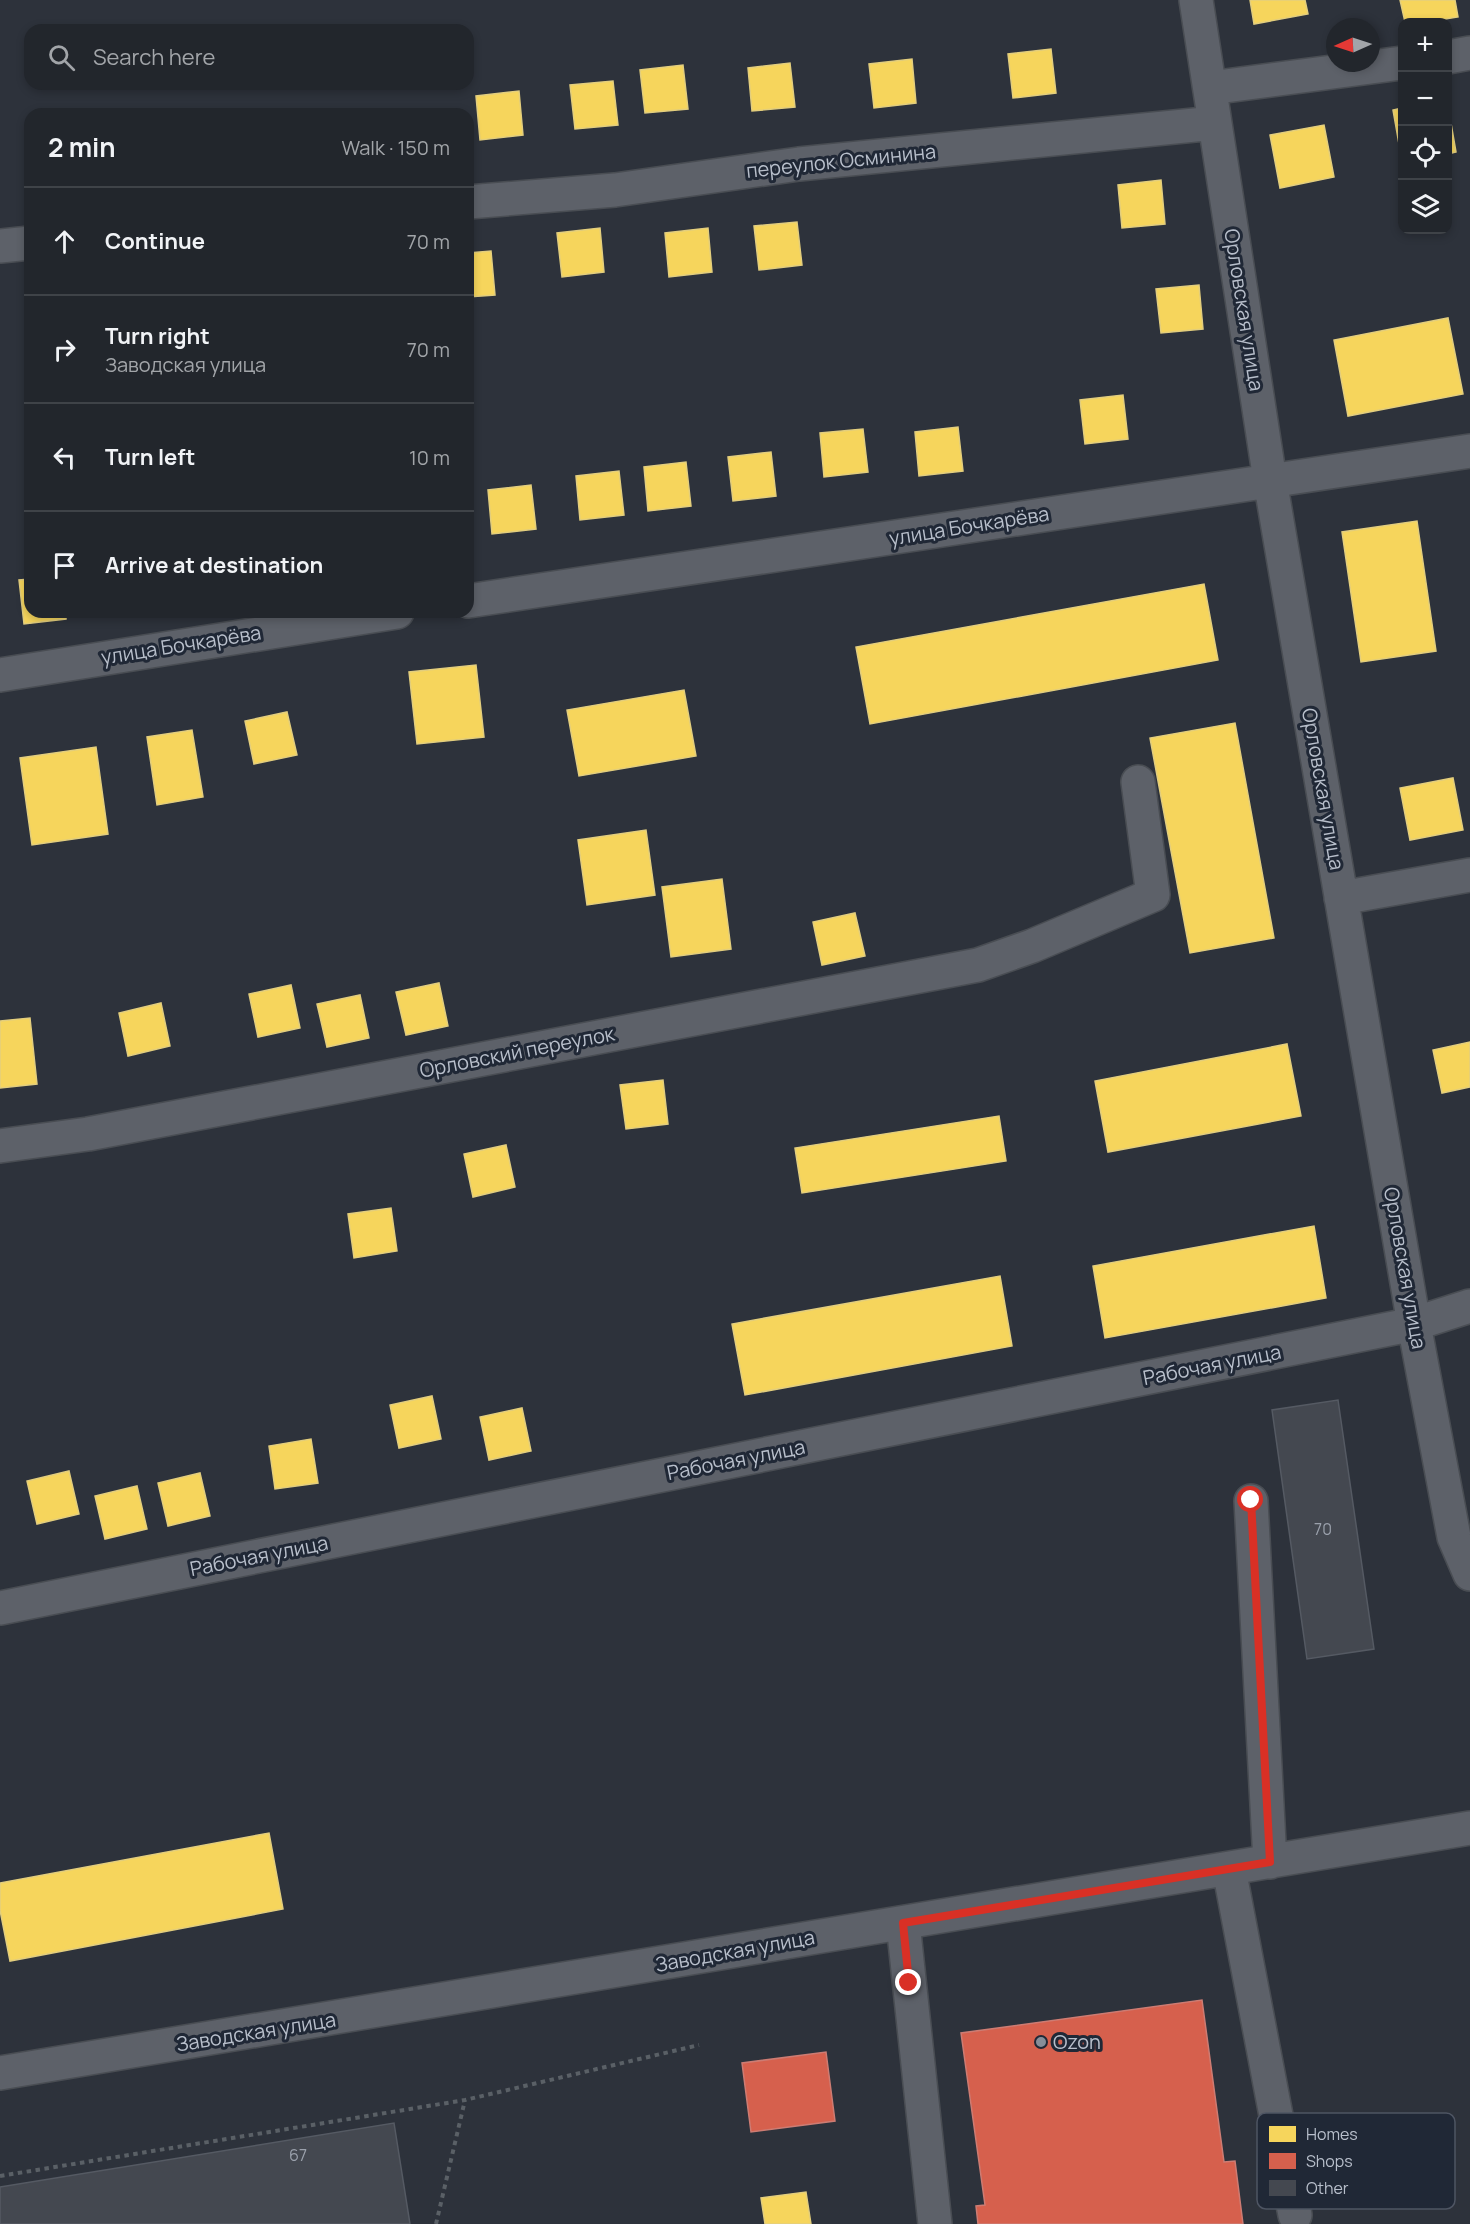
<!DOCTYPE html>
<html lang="en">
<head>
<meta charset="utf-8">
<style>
  :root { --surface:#22262c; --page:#2a2e34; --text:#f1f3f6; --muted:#a2a5a9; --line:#3f4348 }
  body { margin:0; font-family:Manrope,sans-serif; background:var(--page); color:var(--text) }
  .controls { position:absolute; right:18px; top:18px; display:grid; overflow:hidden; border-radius:12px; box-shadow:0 3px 9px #0003 }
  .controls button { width:54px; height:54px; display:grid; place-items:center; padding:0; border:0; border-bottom:2px solid var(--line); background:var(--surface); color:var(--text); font:30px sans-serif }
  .compass { position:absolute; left:1326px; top:18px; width:54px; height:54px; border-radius:50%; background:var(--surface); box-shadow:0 3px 9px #0003; rotate:267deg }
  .stop { position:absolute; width:18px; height:18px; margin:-14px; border:4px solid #d93025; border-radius:50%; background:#fff }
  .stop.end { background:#d93025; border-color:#fff; box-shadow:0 2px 6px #0008 }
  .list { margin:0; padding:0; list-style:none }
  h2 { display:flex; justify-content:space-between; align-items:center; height:78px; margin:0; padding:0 24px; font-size:26px }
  h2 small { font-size:20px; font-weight:400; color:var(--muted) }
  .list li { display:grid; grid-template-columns:39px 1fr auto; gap:18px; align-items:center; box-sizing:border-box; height:108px; padding:0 24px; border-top:2px solid var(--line) }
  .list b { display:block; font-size:22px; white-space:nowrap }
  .list p { margin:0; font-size:20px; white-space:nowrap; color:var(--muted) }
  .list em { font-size:20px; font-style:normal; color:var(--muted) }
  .icon { flex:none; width:33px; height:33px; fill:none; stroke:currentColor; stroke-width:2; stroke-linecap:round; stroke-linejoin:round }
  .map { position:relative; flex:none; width:1470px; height:2224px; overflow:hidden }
  .search { position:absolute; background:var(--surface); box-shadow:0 3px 9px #0003; left:24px; top:24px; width:450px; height:66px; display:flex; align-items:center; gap:15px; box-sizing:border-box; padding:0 21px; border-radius:18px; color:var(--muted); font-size:22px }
  .panel { position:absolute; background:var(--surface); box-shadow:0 3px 9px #0003; left:24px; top:108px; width:450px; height:510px; border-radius:18px }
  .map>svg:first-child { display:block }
</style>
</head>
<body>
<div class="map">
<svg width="1470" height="2224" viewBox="0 0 1470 2224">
  <rect width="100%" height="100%" fill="#2d323b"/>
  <path fill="#f6d55c" stroke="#e3ce7d" stroke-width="1.5" d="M1250,0h55l3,14 -54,10z
    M1400,0h55l3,17 -31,5h-22z
    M1051,49l5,44 -43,5 -5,-44z
    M912,59l4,44 -42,5 -5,-44z
    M790,63l5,44 -43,4 -4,-43z
    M683,65l5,44 -43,4 -5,-43z
    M613,81l5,44 -43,4 -5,-44z
    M519,91l4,44 -43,5 -4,-44z
    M1448,106l8,46 -8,2z
    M1402,108v53l-9,-51z
    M1324,125l10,52 -54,11 -10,-53z
    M1161,180l4,44 -43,4 -4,-43z
    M797,222l5,43 -43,5 -5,-44z
    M600,228l4,44 -42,5 -5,-44z
    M708,228l4,44 -43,5 -4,-44z
    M491,251l4,44 -27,2v-44z
    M1199,285l4,44 -42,4 -5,-44z
    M1448,318l15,76 -115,22 -14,-76z
    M1123,395l5,44 -43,5 -5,-44z
    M958,427l5,44 -44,5 -4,-44z
    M863,429l5,43 -44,5 -4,-44z
    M771,452l5,44 -43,5 -5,-44z
    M686,462l5,44 -43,5 -4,-44z
    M619,471l5,44 -44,5 -4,-44z
    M531,485l5,44 -44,5 -4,-44z
    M1417,521l19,130 -75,11 -19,-130z
    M30,579v33h36v7l-42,5 -5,-44z
    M1204,584l14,76 -348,64 -14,-77z
    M476,665l8,72 -67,7 -8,-72z
    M684,690l12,66 -117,20 -12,-66z
    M287,712l10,43 -43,9 -9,-43z
    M1235,723l39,215 -84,15 -40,-215z
    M192,730l11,67 -46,8 -10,-68z
    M96,747l12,87 -76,11 -12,-87z
    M1453,778l10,52 -53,10 -10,-52z
    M646,830l9,65 -68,10 -9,-65z
    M722,879l9,70 -60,8 -9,-70z
    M855,913l10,43 -43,9 -9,-43z
    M439,983l9,43 -42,9 -10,-43z
    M291,985l9,43 -42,9 -9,-43z
    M360,995l9,43 -42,9 -10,-43z
    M161,1003l9,43 -42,10 -9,-43z
    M30,1018l7,66 -37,4v-67z
    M1470,1042v45l-28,6 -9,-43z
    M1287,1044l14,72 -193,36 -13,-71z
    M663,1080l5,44 -42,5 -6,-44z
    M999,1116l7,45 -204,32 -7,-45z
    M506,1145l9,42 -42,10 -9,-43z
    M391,1208l6,43 -43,7 -6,-44z
    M1314,1226l12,72 -221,40 -12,-72z
    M1000,1276l12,70 -267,49 -13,-71z
    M432,1396l9,43 -42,9 -9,-43z
    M522,1408l9,43 -42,9 -9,-43z
    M311,1439l7,44 -43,6 -6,-43z
    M69,1471l10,43 -42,10 -10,-43z
    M200,1473l10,43 -42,10 -10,-43z
    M137,1486l10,43 -42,10 -10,-43z
    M269,1833l14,76 -273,52 -10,-51v-27z
    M806,2192l5,32h-46l-4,-26z"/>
  <path fill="#d6604d" stroke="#cd7c73" stroke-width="1.5" d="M1202,2000l22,162 11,-1 8,63h-265l-2,-18 9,-1 -24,-172z
    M826,2052l9,69 -84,11 -9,-69z"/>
  <path fill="#444850" stroke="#555a63" stroke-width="1.5" d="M1338,1400l36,249 -67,10 -35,-249z
    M394,2123l16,101h-410v-37z"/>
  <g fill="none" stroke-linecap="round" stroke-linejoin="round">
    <defs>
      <path id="minor" d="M1196,0l74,480 144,844 40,213 16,37
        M1448,57l22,-4
        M1210,88l192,-25
        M468,202l147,-12 184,-26 416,-41
        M0,246l30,-3
        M468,601l1002,-150
        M0,675l397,-63
        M1341,898l129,-23
        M0,1146l88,-12 890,-169 54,-19 121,-51 -15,-113
        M1251,1501l19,361
        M0,1608l1414,-284 56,-18
        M1229,1869l66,346
        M903,1923l32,301
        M0,2073l1470,-245"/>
    </defs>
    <use href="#minor" stroke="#494d53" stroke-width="36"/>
    <path stroke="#5a6066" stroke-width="4" stroke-dasharray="4.5 4.5" stroke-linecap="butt" d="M0,2176l465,-76 234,-55
      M436,2224l29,-124"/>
    <use href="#minor" stroke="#5d6169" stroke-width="33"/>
  </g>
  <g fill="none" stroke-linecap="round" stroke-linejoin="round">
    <path stroke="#d93025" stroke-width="8" d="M909,1983l-6,-60 367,-61 -19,-362"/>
  </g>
  <circle fill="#878e99" stroke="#202836" stroke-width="2" cx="1041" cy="2042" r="6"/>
  <g text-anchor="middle" stroke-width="6" stroke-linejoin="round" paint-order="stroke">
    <g font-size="16" fill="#9ba1ac">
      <text x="1323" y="1535">70</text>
      <text x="298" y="2161">67</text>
    </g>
    <g font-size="20" fill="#b8bfcb" stroke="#202836">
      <text transform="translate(841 161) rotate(-6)" y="7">переулок Осминина</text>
      <text transform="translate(1244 310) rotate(81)" y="7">Орловская улица</text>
      <text transform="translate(969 526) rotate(-9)" y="7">улица Бочкарёва</text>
      <text transform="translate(181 645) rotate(-9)" y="7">улица Бочкарёва</text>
      <text transform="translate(1323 789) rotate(80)" y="7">Орловская улица</text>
      <text transform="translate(517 1052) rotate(-11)" y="7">Орловский переулок</text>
      <text transform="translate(1405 1268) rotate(80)" y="7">Орловская улица</text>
      <text transform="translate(1212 1365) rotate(-11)" y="7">Рабочая улица</text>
      <text transform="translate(736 1460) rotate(-11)" y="7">Рабочая улица</text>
      <text transform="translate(259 1556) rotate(-11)" y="7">Рабочая улица</text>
      <text transform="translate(735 1951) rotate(-10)" y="7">Заводская улица</text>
      <text transform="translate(256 2032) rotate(-9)" y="7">Заводская улица</text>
    </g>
    <g font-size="20" fill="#b8bfcb" stroke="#202836" text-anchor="start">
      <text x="1053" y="2049">Ozon</text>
    </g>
  </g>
  <rect x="1257" y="2113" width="198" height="96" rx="9" fill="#202836" stroke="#4e5563" stroke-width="1.5"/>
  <rect x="1269" y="2126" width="27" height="16" fill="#f6d55c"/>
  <rect x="1269" y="2153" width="27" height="16" fill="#d6604d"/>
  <rect x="1269" y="2180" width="27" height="16" fill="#444850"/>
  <g font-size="16" fill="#b8bfcb">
    <text x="1306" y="2140">Homes</text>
    <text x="1306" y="2167">Shops</text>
    <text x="1306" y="2194">Other</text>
  </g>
</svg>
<div class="controls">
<button>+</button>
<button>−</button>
<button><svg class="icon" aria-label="locate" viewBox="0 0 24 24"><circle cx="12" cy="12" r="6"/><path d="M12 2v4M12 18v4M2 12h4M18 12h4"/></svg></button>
<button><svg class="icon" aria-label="layers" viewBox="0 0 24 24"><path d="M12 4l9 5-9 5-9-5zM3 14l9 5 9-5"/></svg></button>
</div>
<svg class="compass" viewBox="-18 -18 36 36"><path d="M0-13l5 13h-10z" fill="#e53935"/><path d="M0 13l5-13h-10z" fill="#a2a5a9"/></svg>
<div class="stop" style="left:1251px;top:1500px"></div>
<div class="stop end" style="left:909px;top:1983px"></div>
<div class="search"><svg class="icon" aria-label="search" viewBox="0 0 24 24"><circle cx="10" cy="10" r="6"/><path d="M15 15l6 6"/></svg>Search here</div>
<section class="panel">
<h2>2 min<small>Walk · 150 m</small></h2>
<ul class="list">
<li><svg class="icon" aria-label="ahead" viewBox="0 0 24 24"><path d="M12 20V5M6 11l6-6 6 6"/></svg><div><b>Continue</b></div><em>70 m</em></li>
<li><svg class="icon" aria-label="right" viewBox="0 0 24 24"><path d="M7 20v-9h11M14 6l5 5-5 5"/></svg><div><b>Turn right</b><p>Заводская улица</p></div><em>70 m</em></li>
<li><svg class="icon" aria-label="left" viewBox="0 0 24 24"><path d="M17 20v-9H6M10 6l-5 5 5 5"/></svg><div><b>Turn left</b></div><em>10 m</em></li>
<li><svg class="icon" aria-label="arrive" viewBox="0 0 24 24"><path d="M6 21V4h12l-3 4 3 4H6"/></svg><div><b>Arrive at destination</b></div></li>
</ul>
</section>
</div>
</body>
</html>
